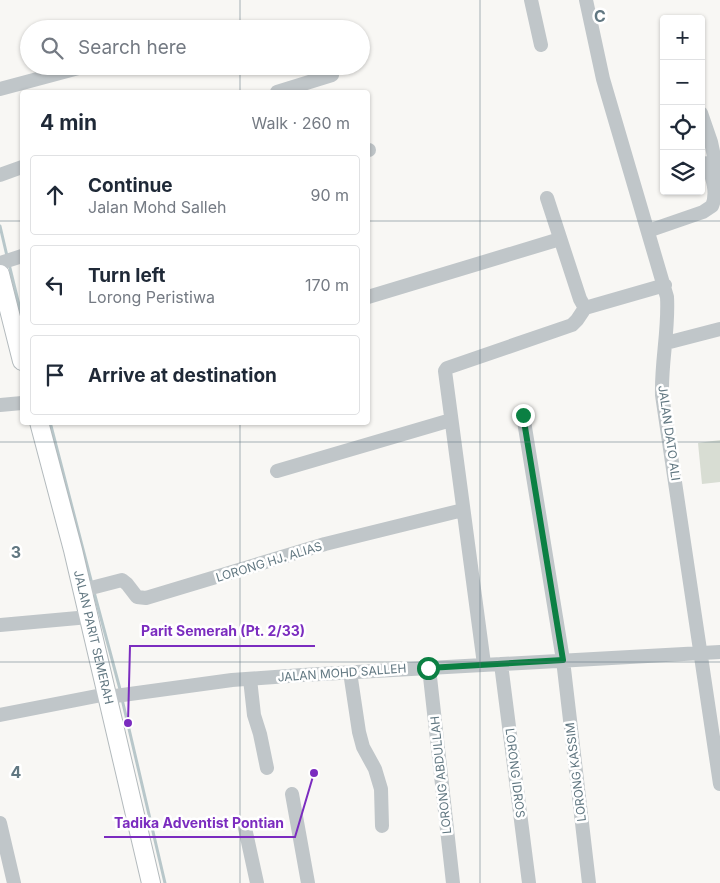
<!DOCTYPE html>
<html lang="en">
<head>
<meta charset="utf-8">
<style>
  :root { --surface:#fff; --page:#f2f2f3; --text:#1f2937; --muted:#747a83; --line:#e0e1e3 }
  body { margin:0; font-family:Inter,sans-serif; background:var(--page); color:var(--text) }
  .controls { position:absolute; right:15px; top:15px; display:grid; overflow:hidden; border-radius:5px; box-shadow:0 1px 4px #0004 }
  .controls button { width:45px; height:45px; display:grid; place-items:center; padding:0; border:0; border-bottom:1px solid var(--line); background:var(--surface); color:var(--text); font:25px sans-serif }
  .stop { position:absolute; width:15px; height:15px; margin:-11px; border:4px solid #0b8043; border-radius:50%; background:#fff }
  .stop.end { background:#0b8043; border-color:#fff; box-shadow:0 1px 5px #0008 }
  .list { margin:0; padding:0; list-style:none }
  h2 { display:flex; justify-content:space-between; align-items:center; height:65px; margin:0; padding:0 20px; font-size:21px }
  h2 small { font-size:16px; font-weight:400; color:var(--muted) }
  .list li { display:grid; grid-template-columns:32px 1fr auto; gap:15px; align-items:center; box-sizing:border-box; height:80px; margin:0 10px 10px; padding:0 10px; border:1px solid var(--line); border-radius:5px }
  .list b { display:block; font-size:19px; white-space:nowrap }
  .list p { margin:0; font-size:16px; white-space:nowrap; color:var(--muted) }
  .list em { font-size:16px; font-style:normal; color:var(--muted) }
  .icon { flex:none; width:28px; height:28px; fill:none; stroke:currentColor; stroke-width:2; stroke-linecap:round; stroke-linejoin:round }
  .map { position:relative; flex:none; width:720px; height:883px; overflow:hidden }
  .search { position:absolute; background:var(--surface); box-shadow:0 1px 4px #0004; left:20px; top:20px; width:350px; height:55px; display:flex; align-items:center; gap:12px; box-sizing:border-box; padding:0 18px; border-radius:28px; color:var(--muted); font-size:19px }
  .panel { position:absolute; background:var(--surface); box-shadow:0 1px 4px #0004; left:20px; top:90px; width:350px; height:335px; border-radius:5px }
  .map>svg:first-child { display:block }
</style>
</head>
<body>
<div class="map">
<svg width="720" height="883" viewBox="0 0 720 883">
  <rect width="100%" height="100%" fill="#f8f7f4"/>
  <path fill="#d8ddd3" d="M720,440v42l-18,2 -4,-41z"/>
  <g fill="none" stroke-linecap="round" stroke-linejoin="round">
    <path stroke="#b8c7ca" stroke-width="3" d="M0,226l7,30
      M9,264l13,53
      M50,422l42,162
      M94,592l27,101
      M122,699l43,184"/>
    <defs>
      <g id="major">
        <path d="M0,274l22,87"/>
        <path id="s1" d="M39,422l34,128 78,333"/>
      </g>
    </defs>
    <use href="#major" stroke="#b3babd" stroke-width="20"/>
    <path stroke="#c0c6c9" stroke-width="14" d="M531,0l10,45
      M586,0l17,79 64,218c2,33 -6,65 -5,98l58,389
      M0,89l86,-23
      M277,92l55,-17
      M701,113l10,29 7,33
      M368,150h1
      M0,175l22,-8
      M547,198l33,101 5,9 80,-23
      M648,231l55,-19 9,-6c6,-14 0,-29 -5,-43
      M0,263l22,-7
      M368,297l192,-58
      M666,343l54,-14
      M0,405l22,-2
      M523,415l40,245 26,223
      M277,471l174,-51
      M83,591l8,-3 31,-8 5,4 10,13 9,1 179,-54 138,-34
      M0,625l89,-8
      M484,664l-39,-293 2,-3 125,-43 5,-5 8,-12
      M501,664l28,219
      M429,668l24,215
      M350,672l9,60 4,15 12,22 6,20 1,37
      M250,679l4,36 6,19 7,34
      M108,697l124,-17 71,-5 417,-23
      M0,715l107,-21
      M292,794l16,89
      M0,823l14,60
      M245,828l12,55"/>
    <use href="#major" stroke="#fff" stroke-width="18"/>
  </g>
  <g fill="none" stroke-linecap="round" stroke-linejoin="round">
    <path stroke="#0b8043" stroke-width="6" d="M428,668l135,-8 -40,-245"/>
  </g>
  <path fill="none" stroke="#617781" stroke-width="1" stroke-opacity="0.55" d="M240,0v29M480,0v883M240,66v26M0,221h22M368,221h352M240,422v461M0,442h720M0,662h720"/>
  <g text-anchor="middle" stroke-width="5" stroke-linejoin="round" paint-order="stroke">
    <g font-size="12" fill="#617781" stroke="#fff">
      <text transform="translate(669 433) rotate(82)" y="4">JALAN DATO ALI</text>
      <text transform="translate(269 562) rotate(-17)" y="4">LORONG HJ. ALIAS</text>
      <text dy="4" stroke="none"><textPath href="#s1" startOffset="222">JALAN PARIT SEMERAH</textPath></text>
      <text transform="translate(342 673) rotate(-4)" y="4">JALAN MOHD SALLEH</text>
      <text transform="translate(576 772) rotate(-97)" y="4">LORONG KASSIM</text>
      <text transform="translate(515 773) rotate(83)" y="4">LORONG IDROS</text>
      <text transform="translate(441 775) rotate(-96)" y="4">LORONG ABDULLAH</text>
    </g>
  </g>
  <g font-size="16" text-anchor="middle" font-weight="bold" fill="#617781" stroke="#fff" stroke-width="5" stroke-linejoin="round" paint-order="stroke">
    <text x="600" y="22">C</text>
    <text x="16" y="558">3</text>
    <text x="16" y="778">4</text>
  </g>
  <path fill="none" stroke="#7b2cbf" stroke-width="2" d="M128 723L130 646H315M314 773L295 837H104"/>
  <g fill="#7b2cbf" stroke="#fff" stroke-width="2">
    <circle cx="128" cy="723" r="5"/>
    <circle cx="314" cy="773" r="5"/>
  </g>
  <g font-size="14" text-anchor="middle" font-weight="bold" fill="#7b2cbf" stroke="#fff" stroke-width="5" stroke-linejoin="round" paint-order="stroke">
    <text x="223" y="636">Parit Semerah (Pt. 2/33)</text>
    <text x="199" y="828">Tadika Adventist Pontian</text>
  </g>
</svg>
<div class="controls">
<button>+</button>
<button>−</button>
<button><svg class="icon" aria-label="locate" viewBox="0 0 24 24"><circle cx="12" cy="12" r="6"/><path d="M12 2v4M12 18v4M2 12h4M18 12h4"/></svg></button>
<button><svg class="icon" aria-label="layers" viewBox="0 0 24 24"><path d="M12 4l9 5-9 5-9-5zM3 14l9 5 9-5"/></svg></button>
</div>
<div class="stop" style="left:428px;top:668px"></div>
<div class="stop end" style="left:523px;top:415px"></div>
<div class="search"><svg class="icon" aria-label="search" viewBox="0 0 24 24"><circle cx="10" cy="10" r="6"/><path d="M15 15l6 6"/></svg>Search here</div>
<section class="panel">
<h2>4 min<small>Walk · 260 m</small></h2>
<ul class="list">
<li><svg class="icon" aria-label="ahead" viewBox="0 0 24 24"><path d="M12 20V5M6 11l6-6 6 6"/></svg><div><b>Continue</b><p>Jalan Mohd Salleh</p></div><em>90 m</em></li>
<li><svg class="icon" aria-label="left" viewBox="0 0 24 24"><path d="M17 20v-9H6M10 6l-5 5 5 5"/></svg><div><b>Turn left</b><p>Lorong Peristiwa</p></div><em>170 m</em></li>
<li><svg class="icon" aria-label="arrive" viewBox="0 0 24 24"><path d="M6 21V4h12l-3 4 3 4H6"/></svg><div><b>Arrive at destination</b></div></li>
</ul>
</section>
</div>
</body>
</html>
